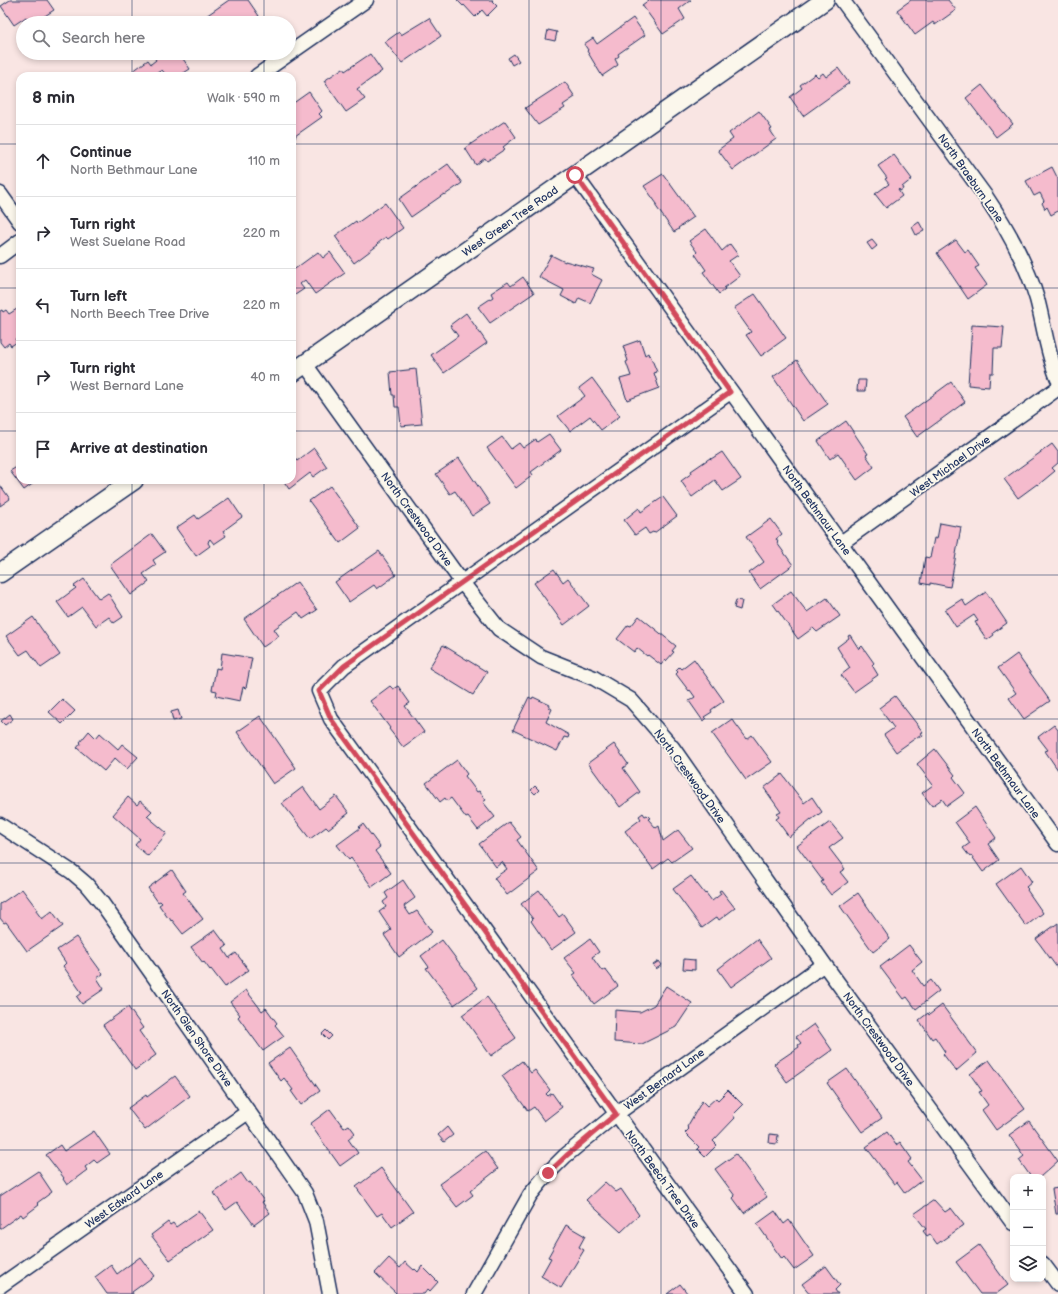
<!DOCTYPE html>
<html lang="en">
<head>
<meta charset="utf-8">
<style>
  :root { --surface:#fff; --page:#f2f2f3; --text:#2b2b33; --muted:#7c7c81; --line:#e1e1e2 }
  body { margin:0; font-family:"Balsamiq Sans",sans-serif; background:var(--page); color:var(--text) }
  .controls { position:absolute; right:12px; bottom:12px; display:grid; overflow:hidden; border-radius:8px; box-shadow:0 2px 6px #0003 }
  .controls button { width:36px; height:36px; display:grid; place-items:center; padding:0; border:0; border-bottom:1px solid var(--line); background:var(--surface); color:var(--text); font:20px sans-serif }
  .stop { position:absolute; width:12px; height:12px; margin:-9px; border:3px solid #d1495b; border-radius:50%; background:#fff }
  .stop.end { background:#d1495b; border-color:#fff; box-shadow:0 1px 4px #0008 }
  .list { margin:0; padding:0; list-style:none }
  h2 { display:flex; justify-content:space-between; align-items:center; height:52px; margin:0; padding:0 16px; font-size:17px }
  h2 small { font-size:13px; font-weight:400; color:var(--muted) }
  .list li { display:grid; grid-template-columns:26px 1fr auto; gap:12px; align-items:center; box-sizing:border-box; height:72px; padding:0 16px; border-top:1px solid var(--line) }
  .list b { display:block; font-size:15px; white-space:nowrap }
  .list p { margin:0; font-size:13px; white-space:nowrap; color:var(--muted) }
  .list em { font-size:13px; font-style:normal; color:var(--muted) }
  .icon { flex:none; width:22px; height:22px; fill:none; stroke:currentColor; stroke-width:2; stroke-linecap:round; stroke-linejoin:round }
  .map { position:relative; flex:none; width:1058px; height:1294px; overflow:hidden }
  .search { position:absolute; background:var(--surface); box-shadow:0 2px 6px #0003; left:16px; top:16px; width:280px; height:44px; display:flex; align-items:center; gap:10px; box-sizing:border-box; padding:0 14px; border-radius:22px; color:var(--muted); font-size:15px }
  .panel { position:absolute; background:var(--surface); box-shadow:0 2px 6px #0003; left:16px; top:72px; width:280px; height:412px; border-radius:12px }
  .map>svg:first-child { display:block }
</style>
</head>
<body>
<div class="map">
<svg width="1058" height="1294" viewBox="0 0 1058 1294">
  <rect width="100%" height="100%" fill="#f9e5e3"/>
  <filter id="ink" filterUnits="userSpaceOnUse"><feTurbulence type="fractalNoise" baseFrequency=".025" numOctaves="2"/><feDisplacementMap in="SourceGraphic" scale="8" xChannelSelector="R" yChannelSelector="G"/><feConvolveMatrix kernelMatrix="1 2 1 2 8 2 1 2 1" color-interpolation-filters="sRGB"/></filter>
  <g filter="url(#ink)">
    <path fill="#f5bbcd" stroke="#1b2f5e" d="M10,0h37l7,10 -20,13h-4l-4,-6 -12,8 -13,-19z
      M229,0h19l11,16 -10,7h-53z
      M457,0h36l-1,1 5,5 -10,10 -5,-6 -7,7 -11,-12 -1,1z
      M649,0h42l-12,9 6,10 -22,15 -21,-29z
      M911,0h37l8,10 -21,15 -2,-3 -18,13 -18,-25z
      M429,18l12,18 -39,27 -17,-21 14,-10 2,3z
      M633,18l12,17 -27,19 1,2 -4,3 3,6 -16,11 -15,-25 1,-1 -4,-6 9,-6 4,6z
      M548,30l9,2 -2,9 -9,-2z
      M153,53h26l11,16 -11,7h-12l-5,-6 -5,3 2,3h-22l-4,-5 15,-11 3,4 5,-4 -4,-6z
      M370,54l12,17 -25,18 8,10 -19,13 -22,-31 19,-13 2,3z
      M514,54l5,7 -7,4 -4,-7z
      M838,68l11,15 -46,33 -13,-19 12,-9 -2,-3 15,-11 3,3 5,-4 3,4z
      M565,82l10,15 -12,8 2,3 -27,17 -13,-17z
      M982,85l31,39 -17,13 -30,-39z
      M309,92l13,19 -3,3 3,3 -27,19 1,1 -4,3v-36z
      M759,111l13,18 -2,1 6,9 -43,31 -15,-20 15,-11 -4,-6z
      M505,121l11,16 -13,10 2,2 -18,12 -2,-3 -9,7 -11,-17z
      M894,155l18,24 -10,8 1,2 -3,2 -1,-2 -1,1 4,6 -16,12 -11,-14 14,-10 -4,-5 2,-1 -9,-12z
      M448,164l14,19 -17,12 -1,-1 -33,23 -12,-18z
      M1052,167l6,12v32l-7,4 -4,-8 -2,2 -3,-6 2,-2 -4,-8 -6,3 -8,-15z
      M663,174l31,43 -16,11 1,1 -5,3 -19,-27 2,-1 -13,-18z
      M385,203l18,25 -15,11 -2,-2 -9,7 1,1 -24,18 -19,-27 21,-15 1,2z
      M919,222l5,9 -8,4 -4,-8z
      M706,229l16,22 8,-7 8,11 -9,6 11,15 -16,12 1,1 -6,5 -16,-22 3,-2 -11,-16 2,-2 -8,-11z
      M872,240l5,6 -5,4 -5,-7z
      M956,240l9,12 3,-2 11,16 -4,2 12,17 -19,14 -31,-46z
      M318,252l5,6 7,-6 15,21 -30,21 -10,-14 -5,4 4,5 -12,8v-26z
      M551,255l14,7v-1l29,8 -3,5 11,6 -12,23 -11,-5 -3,6 -15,-8 3,-6 -25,-13z
      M523,277l11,16 -44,30 -12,-16 15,-10 -2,-4 17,-11 3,4z
      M755,294l31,44 -25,18 -15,-21 5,-3 -17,-24z
      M20,307v28l-5,4 2,3 -6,4 -2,-3 -5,4 -4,-5v-31l2,-1 1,2 3,-2 3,4z
      M466,313l21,30 -43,30 -13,-18 27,-19 -8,-11z
      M972,325l32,2 -2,21h-8l-1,25h-3l-1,14 -21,-2z
      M640,340l5,15 3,-2 1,3 1,-1 7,17 -3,1 5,15 -32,12 -7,-21 11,-3 -5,-14 2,-1 -5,-15z
      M797,360l31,44 -25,17 -30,-44z
      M416,369l6,55 -21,2 -2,-19h-4l-1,-12h-2l-2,-23z
      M592,378l28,38 -19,14 -11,-14 -20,15 -12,-15 27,-20 -6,-8z
      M858,380h8l-1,11h-8z
      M951,382l14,20 -48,35 -14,-20z
      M846,421l22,33 -2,1 8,12 -17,13 -19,-27 -8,6 -12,-18z
      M549,434l12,16 -30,22 2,3 -17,13 -29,-40 15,-11 9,12 8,-6 4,5 13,-9 1,3z
      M1052,444l6,8v11l-6,5 3,3 -17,14 -1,-1 -19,14 -14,-19z
      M314,448l13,19 -14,10 -3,-4 -21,16 -6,-9h9v-26l5,7z
      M722,452l19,27 -18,12 -8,-11 -23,17 -11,-16 11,-8 -1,-2 19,-13 1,1z
      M459,458l31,46 -18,12 -17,-25 -5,3 -14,-20z
      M20,465v15h18l-14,10 -14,-19z
      M0,485l10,14 -10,7z
      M330,486l30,42 -20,15 -31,-42z
      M663,497l14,19 -23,17 -1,-1 -4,2 -4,-6 -10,7 -11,-15 15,-12 2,4z
      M229,498l13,19 -19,14 3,5 -12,8 -4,-5 -1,1 -1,3 2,3 -14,10 -20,-28 19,-13 3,4z
      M771,519l11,15 -6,5 2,3 -1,1 16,22 -33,24 -11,-16 15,-11 -18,-25z
      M940,523l21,4 -11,60 -20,-4v2l-9,-2 4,-26 5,1 4,-20 3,1z
      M152,534l13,18 -12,8 3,5 -13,9 6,8 -18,13 -21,-30z
      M379,551l17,24 -19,14 -3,-4 -25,17 -14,-20z
      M554,569l9,13 5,-4 21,28 -25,19 -30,-42z
      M84,579l15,20 9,-6 15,24 -9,6 -5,-6 -13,9 -14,-19 -14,10 -11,-15 19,-14 -2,-2z
      M297,582l20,28 -14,9 -5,-7 -24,17 5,7 -16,11 -19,-28z
      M791,591l16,21 20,-14 13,18 -23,16 -4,-4 -15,11 -25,-35z
      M986,592l21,31 -14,10 1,2 -7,5 -12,-18 3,-1 -4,-6 -18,12 -11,-17 17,-11 4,7z
      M736,600l6,1 -2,9 -6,-2z
      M639,616l37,30 -4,5 2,1 -8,9 -1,-1 -4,5 -13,-10 -1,1 -10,-8 -3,4 -17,-13 11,-14 3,1z
      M33,617l27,38 -19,13 -13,-18 -8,5 -14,-19z
      M850,635l9,14 3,-3 12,17 -2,2 6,10 -24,17 -13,-17 9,-7 -13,-21 12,-9 -1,-2z
      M443,645l44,27 -14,23 -44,-27z
      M222,653l30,5 -6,30 -3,-1 -3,14 -24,-5 1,-5 -5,-1 4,-22 4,1z
      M1017,654l33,47 -26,18 -15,-21 7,-5 -18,-25z
      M694,659l30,42 -13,9 1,2 -8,5 2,2 -3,2 -14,-20 6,-4 -5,-7 -1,1 -13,-17 2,-2 -2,-2 3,-3 2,2z
      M390,686l3,3 5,-3 12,17 -5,3 19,26 -21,15 -14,-18 1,-1 -20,-27z
      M895,696l28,36 -2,1 2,3 -2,1 -1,-2 -24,17 -12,-17 10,-7 -15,-20z
      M529,697l3,2 1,-2 17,8 -1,2 3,2 -6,13 23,13 -1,3 -4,-1 -7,14 -44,-21z
      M62,699l13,12 -13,13 -13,-12z
      M178,710l3,9 -8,2 -2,-9z
      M10,714l3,5 -8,6 -4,-4z
      M260,716l36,52 -23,16 -36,-52z
      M732,719l15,20 5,-4 20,27 -26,18 -34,-47z
      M1054,725l4,5v40l-13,-19 3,-1 -10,-13z
      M89,731l7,7 4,-5 18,16 4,-5 16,13 -11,12 -12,-11 -11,13 -27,-23 4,-5 -1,-1z
      M614,744l14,20 -5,4 17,24 -20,15 -32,-44z
      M935,749l20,26 -2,2 12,16 -18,13 -5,-7 -10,7 -10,-13 11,-8 -16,-21z
      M457,760l10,14 -2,2 12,16 2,-1 7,9 -3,2 12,15 -17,13 -10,-13 -2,1 -15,-20 -4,3 -2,-3 -5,4 -14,-19z
      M782,774l22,29 8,-6 10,15 -11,8v-1l-22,18 -13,-18 3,-2 -2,-3 4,-2 -17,-24z
      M535,786l4,4 -4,4 -4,-4z
      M303,787l16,22 17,-13 13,17 -21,16 -2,-2 -16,12 -28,-36z
      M128,797l9,8 3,-4 12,10 -5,5 20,17 -19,23 -13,-11 5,-6 -27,-24z
      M975,807l21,31 -8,6 11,16 -16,12 -12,-17 -1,2 -7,-9 7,-5 -15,-21z
      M643,813l2,3 2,-1 3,3 -2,1 8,9 3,-2 4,15 15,-11 14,18 -20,14 -4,-4 -15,11 -28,-38 16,-12 -2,-3z
      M509,822l12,15 -4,3 22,31 -32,24 -13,-17 13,-9 -5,-7 -6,5 -17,-23z
      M830,822l13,16 -14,10 16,21 -5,3 8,10 -17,13 -10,-13 2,-1 -26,-35z
      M363,824l17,23 -5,4 16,22 -19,14 -21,-29 -2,2 -12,-15 23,-17 -1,-1z
      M1021,866l11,16 -6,5 2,2 -1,1 16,23 -17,13 -30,-42z
      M172,870l14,21 -3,2 20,26 -20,15 -11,-14 -1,1 -2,-4 -1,1 -9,-13 3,-2 -2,-2 -2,1 -10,-14z
      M691,876l14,18 1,-1 6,8 9,-7 -2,-3 2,-1 14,18 -16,12 -2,-3 -15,11 -29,-39z
      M403,880l12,18 -11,8 6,9 7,-4 15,21 -33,25 -15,-22 7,-5 -12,-18 7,-5 -3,-5 5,-4 -3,-5z
      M22,889l15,20 -1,2 6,8 10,-8 11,15 -36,25 -21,-29 -2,1 -4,-5v-14z
      M539,890l20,27 4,-3 13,18 -25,18 -20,-29 2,-2 -12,-15z
      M858,893l32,46 -17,13 -33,-46z
      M1058,923v46l-22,-30z
      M215,930l12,16 -4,3 6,9 7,-5 13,17 -24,17 -14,-18 -1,1 -6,-8 -1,1 -12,-16z
      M76,937l27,37 -6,4 7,11 -22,15 -5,-7 5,-4 -19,-27 3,-3 -9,-13z
      M590,939l9,13 -7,5 10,14 3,-2 13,17 -24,18 -21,-29 3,-2 -12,-15z
      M757,939l14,19 -40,29 -13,-18z
      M442,940l36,48 -24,17 -28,-37 3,-1 -8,-11z
      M909,945l13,17 -10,8 11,16 8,-6 8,11 -23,18 -9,-12 -3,2 -24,-32z
      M684,959l11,1v10l-12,-1z
      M659,961l3,4 -6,4 -3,-4z
      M666,986l26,17 -16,24 -34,17 -28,-2 1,-32 25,2 14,-7z
      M246,990l16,21 4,-3 11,15 -2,2 9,11 -21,15 -25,-34 2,-2 -10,-13z
      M487,997l29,41 -25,18 -29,-41z
      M942,1005l35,48 -21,18 -13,-17 2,-2 -10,-15 -3,2 -13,-19 9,-7 1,2z
      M128,1007l15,21 -4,3 17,24 -21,15 -32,-45z
      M814,1024l18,26 -45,32 -13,-18 25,-17 -1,-2 3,-2 -5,-6z
      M326,1030l6,6 -4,4 -6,-6z
      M290,1048l30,43 -19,14 -10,-14 2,-1 -9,-12 -3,3 -13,-18z
      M989,1060l36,49 -29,21 -14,-20 6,-5 -9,-13 3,-1 -12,-17z
      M522,1061l9,12 4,-3 15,20 -4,4 2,2 4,-3 10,14 -18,14 -10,-14 -6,4 -26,-35z
      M847,1069l35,49 -20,14 -35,-49z
      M175,1076l15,20 -45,34 -17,-22 18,-13 1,2z
      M728,1090l15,15 -10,10 2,3 -22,23 4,4 -12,12 -8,-8 2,-2 -14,-14 4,-4 -2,-2 15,-26 5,5 9,-8 2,2z
      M330,1109l14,19 5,-3 6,8 -7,6 10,14 -18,13 -30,-42z
      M1029,1121l29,40 -18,16h-9l-12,-17 5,-4 -15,-21z
      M447,1127l6,8 -9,7 -6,-7z
      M94,1131l16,23 -13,9 -3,-3 -9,7 2,3 -20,15 -4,-6 1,-1 -18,-23 14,-10 4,6z
      M887,1132l9,13 4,-3 12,17 -4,3 14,18 -17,13 -8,-11 -3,2 -28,-37z
      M770,1134l8,1 -1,9 -8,-1z
      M485,1151l13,18 -28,22 3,4 -16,12 -18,-23z
      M736,1154l31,43 -23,16 -11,-15 2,-2 -20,-27z
      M381,1168l32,44 -21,15 -10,-14 -5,3 -21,-29z
      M38,1171l14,21 -15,11 2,2 -16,12 -2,-3 -21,15v-33z
      M241,1173l7,10 2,-1 14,19 -2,1 8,11 -16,12 -17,-23 -11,8 -12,-17z
      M605,1182l11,10 5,-3 18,26 -18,17 -35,-32z
      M1058,1188v26h-2l-4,-25z
      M934,1200l11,12 6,-4 13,17 -27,19 -7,-10 -3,2 -4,-5 3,-2 -12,-15z
      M199,1211l14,19 -43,30 -19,-25 17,-13 2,3 3,-2 3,4z
      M775,1211l9,13 5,-4 25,36 -20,14 -10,-13 -2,2 -25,-35z
      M566,1225l19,11 -6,11 5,3 -23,38 -20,-12 10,-18 -3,-1z
      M979,1245l29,40 -12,9h-16l-24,-32z
      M140,1257l14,19 -22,16 1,2h-26l-12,-17 16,-12 6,9z
      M389,1258l11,10 5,-6 9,8 1,-1 3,3 4,-6 16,16 -8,9 -2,-2 -4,5h-27l-22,-21z
      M826,1266l14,19 -5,5 3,4h-28l-8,-10z
      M680,1284l8,10h-21z"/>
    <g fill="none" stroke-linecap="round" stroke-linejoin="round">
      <defs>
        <path id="minor" d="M842,0l144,197c21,31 40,65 51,102 7,26 10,54 21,80
          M257,76l109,-76
          M575,175c160,224 322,446 483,669
          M0,194l20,28
          M0,256l20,-15
          M305,364l156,217 38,48 42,28 53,21 37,22 41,47 152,217 189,259
          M730,392l-386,274 -25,25 12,28 416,575
          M841,543l217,-155
          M0,825l72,47 14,12 15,18 52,73 152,218 11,28 14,73
          M1043,1264l15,20
          M0,1286l248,-174
          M474,1294l56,-99 18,-22 17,-17 51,-42 208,-150"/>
        <path id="tertiary" d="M292,373l533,-373
          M0,573l134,-93"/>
      </defs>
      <use href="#minor" stroke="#1b2f5e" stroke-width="17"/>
      <use href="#tertiary" stroke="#1b2f5e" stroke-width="21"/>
      <use href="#minor" stroke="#fbf7ec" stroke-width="14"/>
      <use href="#tertiary" stroke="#fbf7ec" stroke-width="18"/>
    </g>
  </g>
  <g fill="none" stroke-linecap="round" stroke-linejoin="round" filter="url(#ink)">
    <path stroke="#d1495b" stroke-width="5" d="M548,1173l18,-17 50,-42 -285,-395 -12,-28 25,-25 386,-274 -155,-217"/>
  </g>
  <path fill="none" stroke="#1b2f5e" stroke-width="1" stroke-opacity="0.55" d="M132,0v23M264,0v23M397,0v1294M529,0v1294M661,0v1294M794,0v1294M926,0v1294M132,53v23M264,53v23M0,144h20M292,144h766M0,288h20M292,288h766M0,431h20M292,431h766M132,480v814M264,480v814M0,575h1058M0,719h1058M0,863h1058M0,1006h1058M0,1150h1058"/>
  <g text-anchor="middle" stroke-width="3.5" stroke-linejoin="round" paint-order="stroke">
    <g font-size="11" fill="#1b2f5e" stroke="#fbf7ec">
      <text transform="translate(971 178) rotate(55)" y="4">North Braeburn Lane</text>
      <text transform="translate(510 221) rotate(-35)" y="4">West Green Tree Road</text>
      <text transform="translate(950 466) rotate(-36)" y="4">West Michael Drive</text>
      <text transform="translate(817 510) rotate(54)" y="4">North Bethmaur Lane</text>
      <text transform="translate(417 519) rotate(54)" y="4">North Crestwood Drive</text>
      <text transform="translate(1006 773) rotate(54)" y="4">North Bethmaur Lane</text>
      <text transform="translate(690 776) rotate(54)" y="4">North Crestwood Drive</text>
      <text transform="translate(197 1038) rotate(55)" y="4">North Glen Shore Drive</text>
      <text transform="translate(879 1039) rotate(54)" y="4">North Crestwood Drive</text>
      <text transform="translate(664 1079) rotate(-36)" y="4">West Bernard Lane</text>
      <text transform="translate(663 1179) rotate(54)" y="4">North Beech Tree Drive</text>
      <text transform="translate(124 1199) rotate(-35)" y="4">West Edward Lane</text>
    </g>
  </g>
</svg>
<div class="controls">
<button>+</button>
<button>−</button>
<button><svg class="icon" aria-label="layers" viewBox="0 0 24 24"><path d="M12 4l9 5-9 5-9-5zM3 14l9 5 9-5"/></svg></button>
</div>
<div class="stop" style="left:575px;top:175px"></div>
<div class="stop end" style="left:548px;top:1173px"></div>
<div class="search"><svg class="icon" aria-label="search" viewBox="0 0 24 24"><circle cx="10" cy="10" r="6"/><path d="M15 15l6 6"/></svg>Search here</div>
<section class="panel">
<h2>8 min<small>Walk · 590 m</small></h2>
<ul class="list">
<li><svg class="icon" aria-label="ahead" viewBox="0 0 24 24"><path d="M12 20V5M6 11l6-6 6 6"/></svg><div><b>Continue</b><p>North Bethmaur Lane</p></div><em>110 m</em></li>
<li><svg class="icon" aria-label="right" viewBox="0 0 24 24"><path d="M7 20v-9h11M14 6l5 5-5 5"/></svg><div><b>Turn right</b><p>West Suelane Road</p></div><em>220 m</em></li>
<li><svg class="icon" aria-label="left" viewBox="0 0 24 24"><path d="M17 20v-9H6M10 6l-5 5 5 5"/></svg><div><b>Turn left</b><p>North Beech Tree Drive</p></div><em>220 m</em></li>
<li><svg class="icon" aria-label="right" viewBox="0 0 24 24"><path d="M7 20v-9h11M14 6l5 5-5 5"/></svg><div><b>Turn right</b><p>West Bernard Lane</p></div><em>40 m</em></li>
<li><svg class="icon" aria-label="arrive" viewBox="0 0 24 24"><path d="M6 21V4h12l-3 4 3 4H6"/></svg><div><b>Arrive at destination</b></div></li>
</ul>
</section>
</div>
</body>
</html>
